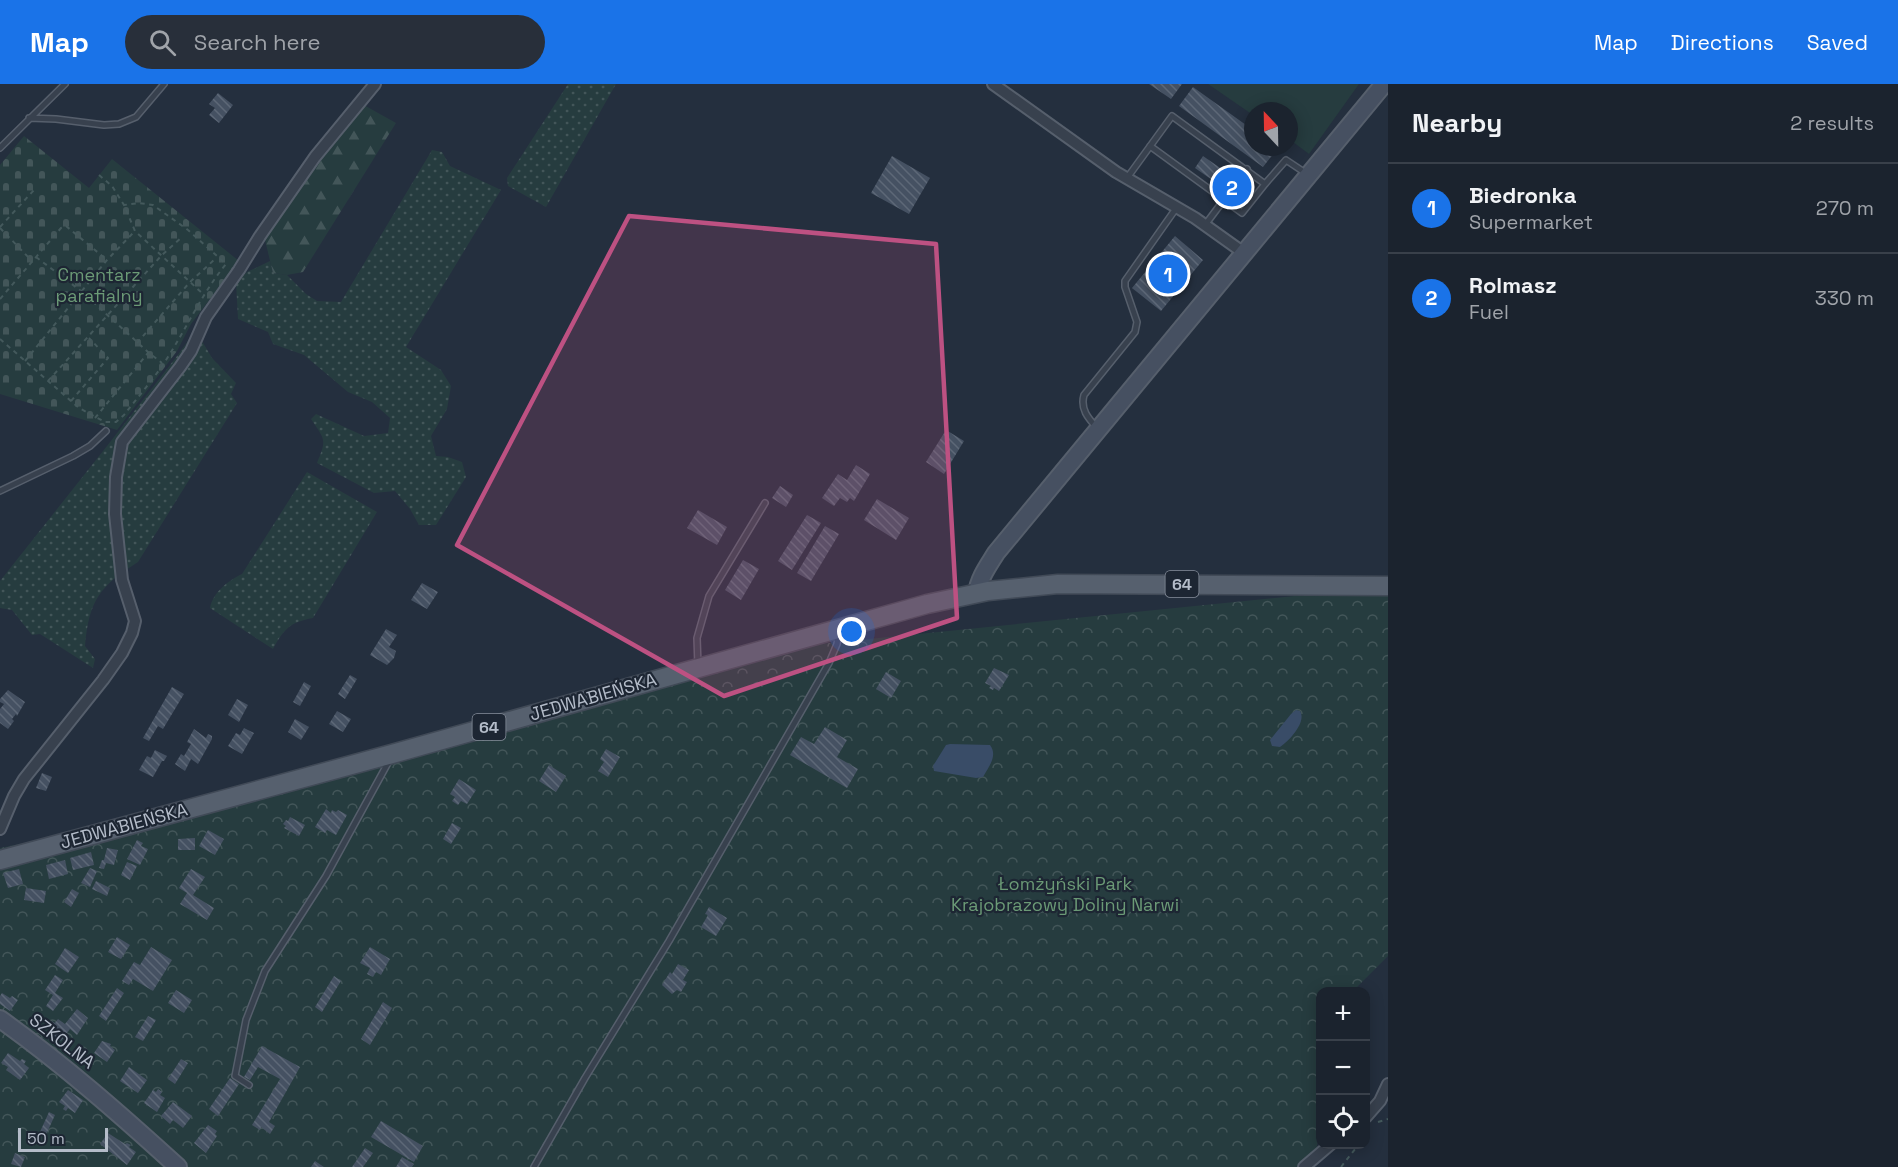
<!DOCTYPE html>
<html lang="en">
<head>
<meta charset="utf-8">
<style>
  :root { --surface:#1b232e; --page:#282f3a; --text:#f1f3f6; --muted:#a0a4aa; --line:#39404a; --accent:#1a73e8 }
  body { margin:0; font-family:"Space Grotesk",sans-serif; background:var(--page); color:var(--text) }
  .controls { position:absolute; right:18px; bottom:18px; display:grid; overflow:hidden; border-radius:12px; box-shadow:0 3px 15px #0003 }
  .controls button { width:54px; height:54px; display:grid; place-items:center; padding:0; border:0; border-bottom:2px solid var(--line); background:var(--surface); color:var(--text); font:30px sans-serif }
  .compass { position:absolute; left:1244px; top:18px; width:54px; height:54px; border-radius:50%; background:var(--surface); box-shadow:0 3px 15px #0003; rotate:338deg }
  .scale { position:absolute; left:18px; bottom:15px; width:90px; box-sizing:border-box; padding-left:6px; border:3px solid #b4bcc9; border-top:0; font-size:16px; line-height:21px; white-space:nowrap; color:#b4bcc9; -webkit-text-stroke:4px #1d2633; paint-order:stroke }
  .you { position:absolute; left:852px; top:548px; width:21px; height:21px; margin:-15px; border:4px solid #fff; border-radius:50%; background:#1a73e8; box-shadow:0 0 0 9px #1a73e833 }
  .badge { display:grid; place-items:center; width:39px; height:39px; border-radius:50%; background:var(--accent); color:#fff; font-size:20px; font-weight:700 }
  .pin { position:absolute; translate:-50% -50%; border:3px solid #fff; box-shadow:0 2px 6px #0006 }
  .list { margin:0; padding:0; list-style:none }
  h2 { display:flex; justify-content:space-between; align-items:center; height:78px; margin:0; padding:0 24px; font-size:26px }
  h2 small { font-size:20px; font-weight:400; color:var(--muted) }
  .list li { display:grid; grid-template-columns:39px 1fr auto; gap:18px; align-items:center; box-sizing:border-box; height:90px; padding:0 24px; border-top:2px solid var(--line) }
  .list b { display:block; font-size:22px; white-space:nowrap }
  .list p { margin:0; font-size:20px; white-space:nowrap; color:var(--muted) }
  .list em { font-size:20px; font-style:normal; color:var(--muted) }
  .icon { flex:none; width:33px; height:33px; fill:none; stroke:currentColor; stroke-width:2; stroke-linecap:round; stroke-linejoin:round }
  .map { position:relative; flex:none; width:1388px; height:1083px; overflow:hidden }
  header { display:flex; align-items:center; gap:36px; box-sizing:border-box; height:84px; padding:0 30px; background:var(--accent); color:#fff }
  header strong { font-size:28px }
  nav { display:flex; gap:33px; margin-inline-start:auto; font-size:21px }
  .search { width:420px; height:54px; background:var(--page); display:flex; align-items:center; gap:15px; box-sizing:border-box; padding:0 21px; border-radius:33px; color:var(--muted); font-size:22px }
  main { display:flex }
  aside { flex:1; background:var(--surface) }
  .map>svg:first-child { display:block }
</style>
</head>
<body>
<header>
<strong>Map</strong>
<div class="search"><svg class="icon" aria-label="search" viewBox="0 0 24 24"><circle cx="10" cy="10" r="6"/><path d="M15 15l6 6"/></svg>Search here</div>
<nav><a>Map</a><a>Directions</a><a>Saved</a></nav>
</header>
<main>
<div class="map">
<svg width="1388" height="1083" viewBox="0 0 1388 1083">
  <defs>
    <pattern id="grass-dots" width="8" height="8" patternUnits="userSpaceOnUse" patternTransform="scale(1.5)"><rect width="8" height="8" fill="#263c3f"/><path d="M2 2h.1M6 6h.1" fill="none" stroke="#435659" stroke-width="1.8" stroke-linecap="round"/></pattern>
    <pattern id="forest-firs" width="22" height="20" patternUnits="userSpaceOnUse" patternTransform="scale(1.5)"><rect width="22" height="20" fill="#263c3f"/><path d="M5 1l3.5 6h-7zM16 11l3.5 6h-7z" fill="#435659"/></pattern>
    <pattern id="cemetery-stones" width="16" height="16" patternUnits="userSpaceOnUse" patternTransform="scale(1.5)"><rect width="16" height="16" fill="#263c3f"/><path d="M2 7V4a2 2 0 0 1 4 0v3zM10 15v-3a2 2 0 0 1 4 0v3z" fill="#435659"/></pattern>
    <pattern id="park-crowns" width="20" height="18" patternUnits="userSpaceOnUse" patternTransform="scale(1.5)"><rect width="20" height="18" fill="#263c3f"/><path d="M2 6a3 3 0 1 1 6 0M12 15a3 3 0 1 1 6 0" fill="none" stroke="#435659"/></pattern>
    <pattern id="building-back-hatch" width="6" height="6" patternUnits="userSpaceOnUse" patternTransform="scale(1.5)"><rect width="6" height="6" fill="#455162"/><path d="M-1 5l2 2M0 0l6 6M5-1l2 2" fill="none" stroke="#5d6877"/></pattern>
  </defs>
  <rect width="100%" height="100%" fill="#242f3e"/>
  <path fill="url(#grass-dots)" d="M568,0h48l-70,123 -38,-21 -1,-8z
    M432,66l10,2 8,14 51,24 -95,157 35,23 10,16 -4,23 -16,27 5,20 12,1 14,5 4,15 -30,48h-17l-9,-16 -15,-18 -21,2 -57,-30c10,-24 8,-23 -6,-44l5,-5 48,22 24,-3 2,-15 -18,-16 -24,-10 -44,-37 -31,-11 -5,-12 -30,-13 -2,-37 11,-10 23,-11 3,12 14,2 19,19 11,7 24,1z
    M190,254l12,3 10,17 24,25 -5,11 6,9 -99,159c-38,24 -49,38 -53,84l10,13 -2,9 -53,-34 -8,1 -20,-25 -12,-2v-27l107,-135 70,-90z
    M307,388l70,40 -64,106c-23,4 -29,11 -40,31l-63,-41c3,-16 18,-27 32,-34z"/>
  <path fill="url(#forest-firs)" d="M362,20l34,19 -93,149 -16,3 -14,-2 -8,-33 2,-10z"/>
  <path fill="url(#cemetery-stones)" d="M24,52l65,52 23,-29 127,102 -48,63 -14,27 -60,79 -117,-36v-229z"/>
  <path fill="url(#park-crowns)" d="M1314,510h74v362l-35,35 -33,1v132l-6,43h-1314v-319l239,-48 570,-155z"/>
  <path fill="#263c3f" d="M1208,0h151l-50,70 -20,-15v-28h-36v4z"/>
  <path fill="#394c67" d="M1296,626l4,1c7,11 -11,30 -20,36l-8,-1 -2,-6 21,-26z
    M950,660l40,1c8,11 -1,21 -7,32l-7,1 -42,-7 -1,-5 13,-21z"/>
  <path fill="url(#building-back-hatch)" d="M1149,0h33l-11,15z
    M1193,3l60,43v17l25,1 -15,19 -84,-61z
    M218,9l15,12 -14,18 -10,-8 6,-7 -6,-4z
    M892,72l38,22 -21,36 -38,-21z
    M1203,72l23,16 -8,12 -23,-16z
    M1175,152l28,24 -42,51 -29,-23z
    M946,346l18,11 -20,33 -18,-12z
    M856,381l14,9 -16,27 -4,-3 -3,4 -7,-4 -6,8 -12,-8 16,-24 9,6z
    M780,402l13,9 -7,12 -14,-9z
    M877,415l32,19 -13,22 -32,-20z
    M698,426l29,17 -10,18 -30,-17z
    M807,431l14,8 -29,47 -14,-9z
    M825,442l14,8 -28,47 -14,-8z
    M743,476l16,9 -18,31 -16,-10z
    M422,499l16,9 -11,17 -16,-9z
    M386,545l11,6 -8,12 7,4 -2,7 -7,7 -17,-10z
    M994,584l15,7 -10,16 -5,-3 -1,2 -4,-2 2,-2 -6,-3z
    M886,588l15,9 -10,17 -15,-9z
    M350,591l7,4 -12,20 -7,-5z
    M304,598l7,4 -11,20 -7,-4z
    M172,603l12,7 -21,35 -5,-3 -9,15 -6,-3z
    M8,606l17,12 -8,14 -1,-2 -4,5 2,2 -6,8 -8,-6v-14l4,-5 -4,-2v-3z
    M237,615l11,6 -9,17 -11,-7z
    M337,627l14,8 -8,13 -14,-8z
    M295,635l14,8 -8,13 -13,-8z
    M825,643l22,13 -10,17 21,12 -11,19 -57,-33 11,-18 13,7z
    M244,644l10,5 -12,21 -14,-8 8,-13 4,2z
    M194,645l12,9 2,-4 4,2v3l-14,25 -7,-5 -6,12 -10,-7 6,-10 3,2 7,-12 -4,-2z
    M606,665l14,8 -12,20 -10,-6 6,-9 -4,-3z
    M155,666l12,6 -3,5h-2l-9,16 -14,-7 8,-14 4,2z
    M549,681l17,11 -10,16 -17,-11z
    M42,689l10,4 -6,14 -10,-3z
    M459,695l17,11 -9,14 -6,-3 -3,4 -6,-4 3,-4 -5,-3z
    M326,725l5,4 1,-3 4,2 2,-2 9,5 -11,20 -9,-5 -2,3 -10,-6z
    M290,733l15,8 -6,11 -15,-8 2,-2 -3,-2 3,-4 2,1z
    M452,739l9,5 -10,16 -8,-5z
    M208,746l16,9 -9,16 -16,-9z
    M195,754v12h-17v-11z
    M137,756l6,3 -2,3 7,3 -8,16 -13,-6z
    M107,764l11,2 -4,15 -8,-2 -2,6 -5,-1 3,-8h2z
    M91,768l3,13 -21,5 -3,-12z
    M65,776l3,14 -19,5 -3,-14z
    M127,778l10,4 -7,14 -9,-5z
    M90,784l7,3 -7,16 -9,-4z
    M19,785l4,15 -15,4 -5,-15z
    M191,785l14,8 -12,18 21,13 -7,12 -27,-16 7,-11 -8,-5z
    M96,797l14,7 -3,8 -15,-7z
    M26,804l20,3 -2,12 -20,-3z
    M72,805l7,4 -8,14 -7,-5z
    M709,823l18,11 -11,18 -15,-9 7,-12 -3,-1z
    M117,853l13,8 -9,14 -13,-7z
    M151,863l21,13 -19,31 -20,-12 -4,6 -7,-4 12,-19 6,3z
    M370,863l20,12 -9,16 -5,-3 -3,5 -6,-3 3,-6 -10,-5z
    M65,864l14,9 -11,16 -13,-9z
    M678,880l11,6 -6,10 4,2 -6,10 -4,-2 -5,4 -10,-9 8,-13 2,2z
    M55,891l8,5 -8,13 8,5 -10,13 -7,-5 7,-11 -8,-5z
    M334,892l7,5 -19,31 -7,-5z
    M117,904l7,5 -18,28 -7,-5z
    M176,906l16,10 -8,13 -16,-10z
    M2,909l8,5 2,-2 6,4 -8,11 -10,-7v-8z
    M383,918l9,6 -22,37 -9,-6z
    M77,925l11,9 -11,17 -7,-6 -9,12 -13,-9 4,-5 -3,-2 3,-4 3,2 3,-4 7,5z
    M148,932l8,4 -13,21 -8,-4z
    M102,957l9,3 -1,2 5,4 -8,12 -13,-9z
    M262,962l38,21 -31,55 6,4 -5,8 -9,-7 -1,3 -8,-5 28,-46 -22,-12 -8,13 -6,-3z
    M8,969l12,8 2,-2 4,2 -2,3 5,4 -9,12 -14,-10 2,-3 -7,-4z
    M181,975l7,4 -13,21 -7,-5z
    M129,983l18,13 -9,13 -18,-12z
    M230,994l9,6 -21,32 -9,-7z
    M158,1005l4,3 -2,3 5,3 -8,14 -13,-9 9,-13 3,2z
    M68,1006l15,10 -8,13 -7,-5 -2,3 -3,-2 2,-3 -6,-4z
    M173,1018l19,14 -9,12 -10,-8 -3,4 -9,-8z
    M49,1028l6,3 -10,22 -6,-3z
    M381,1037l42,25 -9,16 -43,-25z
    M208,1041l9,6 -2,3 2,2 -11,17 -12,-10z
    M108,1049l17,11 2,-1 4,2 -2,2 7,5 -9,13 -27,-21z
    M365,1064l8,5 -10,14h-11z
    M15,1069l10,4 -4,10 -10,-3z
    M402,1073l12,7 -2,3h-16z
    M315,1077l9,6h-13z"/>
  <g fill="none" stroke-linecap="round" stroke-linejoin="round">
    <defs>
      <path id="lane" d="M29,34l27,1 48,6 15,-1 17,-7 28,-33
        M1150,62l92,67 23,-29
        M0,64l65,-64
        M1127,94l45,-62 93,68 21,-24 21,14
        M1205,141l42,-56
        M1097,344c-9,-10 -17,-19 -13,-33l51,-63 2,-10 -12,-35v-6l52,-74
        M0,407l73,-35 17,-10 16,-15
        M698,582l-1,-28 12,-42 56,-93
        M249,1001l-14,-9 11,-56 19,-49 61,-95 63,-115
        M534,1083l51,-89 84,-137 160,-278 8,-19 2,-12"/>
      <path id="street" d="M993,0l123,88 79,46 49,35
        M0,745l14,-33 10,-17 79,-99 19,-27 10,-20 3,-12 -13,-41 -7,-66 1,-37 6,-35 58,-75 11,-16 15,-34 33,-47 21,-34 55,-79 60,-73
        M1366,1033l14,-16 8,-17
        M1304,1083l27,-23"/>
      <path id="secondary" d="M977,509c2,-15 11,-27 19,-40l388,-469
        M0,935c63,45 121,96 178,148"/>
      <path id="primary" d="M0,776l392,-106 535,-150 61,-13 70,-7 330,2"/>
    </defs>
    <use href="#lane" stroke="#565f6c" stroke-width="8"/>
    <use href="#street" stroke="#565f6c" stroke-width="14"/>
    <use href="#secondary" stroke="#565f6c" stroke-width="20"/>
    <use href="#primary" stroke="#414a57" stroke-width="21"/>
    <path stroke="#44595c" stroke-width="2" stroke-dasharray="4.5 4.5" stroke-linecap="butt" d="M99,91l13,11 12,19 11,26 68,63
      M0,143l34,-37
      M0,144l32,33
      M36,173l45,34 67,61 14,11
      M0,215l61,-71 5,-2 41,34
      M0,255l79,69 26,14h11l8,-7c13,-17 28,-34 40,-52 22,-33 36,-67 62,-99l-38,-34 -35,-25 -14,-2 -15,2
      M137,259l53,-61 24,-22
      M25,277l82,-101 28,-29
      M48,297l113,-125 21,-19
      M71,317l37,-43 -19,-20
      M95,334l53,-65
      M1378,1038l10,-3
      M1366,1051l5,-7
      M1341,1083l18,-23"/>
    <use href="#lane" stroke="#38414e" stroke-width="5"/>
    <use href="#street" stroke="#38414e" stroke-width="10"/>
    <use href="#secondary" stroke="#465061" stroke-width="16"/>
    <use href="#primary" stroke="#56606e" stroke-width="18"/>
  </g>
  <path fill="#bd5182" fill-opacity="0.2" stroke="#bd5182" stroke-width="4.5" stroke-linejoin="round" d="M629,132l307,28 21,374 -233,78 -267,-151z"/>
  <g text-anchor="middle" stroke-width="4.5" stroke-linejoin="round" paint-order="stroke">
    <g fill="#1d2633" stroke="#878f9c" stroke-width="1.5">
      <rect x="1165.5" y="487" width="33" height="26" rx="4.5"/>
      <rect x="472.5" y="630" width="33" height="26" rx="4.5"/>
    </g>
    <g font-size="16" font-weight="bold" fill="#b4bcc9">
      <text x="1182" y="506">64</text>
      <text x="489" y="649">64</text>
    </g>
    <g font-size="18" fill="#6b9a76" stroke="#1d2633">
      <text x="99" y="197">Cmentarz<tspan x="99" dy="21">parafialny</tspan></text>
      <text x="1065" y="806">Łomżyński Park<tspan x="1065" dy="21">Krajobrazowy Doliny Narwi</tspan></text>
    </g>
    <g font-size="18" fill="#b4bcc9" stroke="#1d2633">
      <text transform="translate(593 613) rotate(-16)" y="6">JEDWABIEŃSKA</text>
      <text transform="translate(124 742) rotate(-15)" y="6">JEDWABIEŃSKA</text>
      <text transform="translate(62 957) rotate(38)" y="6">SZKOLNA</text>
    </g>
  </g>
</svg>
<div class="controls">
<button>+</button>
<button>−</button>
<button><svg class="icon" aria-label="locate" viewBox="0 0 24 24"><circle cx="12" cy="12" r="6"/><path d="M12 2v4M12 18v4M2 12h4M18 12h4"/></svg></button>
</div>
<svg class="compass" viewBox="-18 -18 36 36"><path d="M0-13l5 13h-10z" fill="#e53935"/><path d="M0 13l5-13h-10z" fill="#a0a4aa"/></svg>
<div class="scale">50 m</div>
<div class="you"></div>
<div class="pin badge" style="left:1168px;top:190px">1</div>
<div class="pin badge" style="left:1232px;top:103px">2</div>
</div>
<aside>
<h2>Nearby<small>2 results</small></h2>
<ul class="list">
<li><span class="badge">1</span><div><b>Biedronka</b><p>Supermarket</p></div><em>270 m</em></li>
<li><span class="badge">2</span><div><b>Rolmasz</b><p>Fuel</p></div><em>330 m</em></li>
</ul>
</aside>
</main>
</body>
</html>
